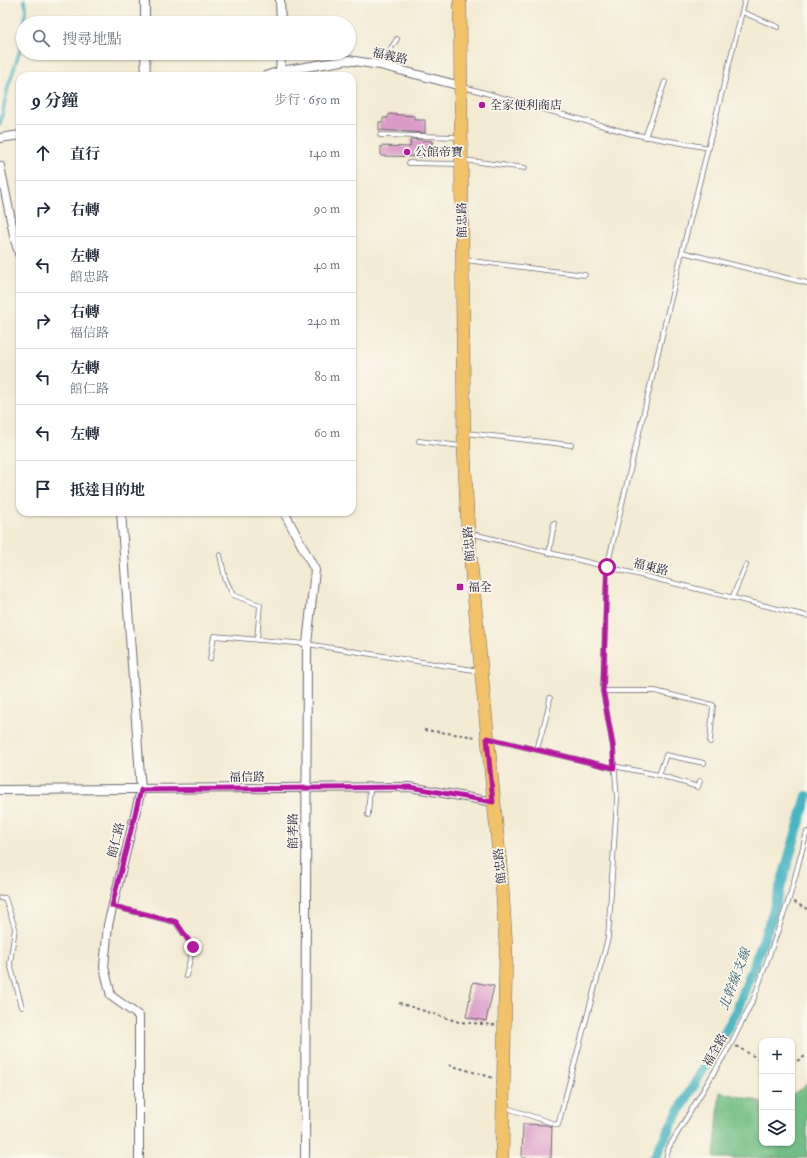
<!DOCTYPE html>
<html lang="zh-TW">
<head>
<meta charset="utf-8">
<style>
  :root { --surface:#fff; --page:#f2f2f3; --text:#1f2937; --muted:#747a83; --line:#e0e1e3 }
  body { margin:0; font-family:"IM FELL Double Pica","Noto Serif TC",serif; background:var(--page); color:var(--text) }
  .controls { position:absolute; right:12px; bottom:12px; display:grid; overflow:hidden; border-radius:8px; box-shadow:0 1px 3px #0004 }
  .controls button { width:36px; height:36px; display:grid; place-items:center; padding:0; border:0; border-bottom:1px solid var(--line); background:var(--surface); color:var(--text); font:20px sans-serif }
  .stop { position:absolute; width:12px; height:12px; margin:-9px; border:3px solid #b5179e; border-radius:50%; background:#fff }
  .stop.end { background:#b5179e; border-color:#fff; box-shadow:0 1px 4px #0008 }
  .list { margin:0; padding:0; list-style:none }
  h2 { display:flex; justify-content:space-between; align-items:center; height:52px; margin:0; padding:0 16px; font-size:17px }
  h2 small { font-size:13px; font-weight:400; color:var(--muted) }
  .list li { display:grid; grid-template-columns:26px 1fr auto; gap:12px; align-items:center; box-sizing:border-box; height:56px; padding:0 16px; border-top:1px solid var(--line) }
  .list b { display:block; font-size:15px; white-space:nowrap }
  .list p { margin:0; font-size:13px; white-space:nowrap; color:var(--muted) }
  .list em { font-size:13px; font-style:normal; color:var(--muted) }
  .icon { flex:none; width:22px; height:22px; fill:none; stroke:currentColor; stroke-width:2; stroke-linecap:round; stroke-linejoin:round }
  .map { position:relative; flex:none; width:807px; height:1158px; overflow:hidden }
  .search { position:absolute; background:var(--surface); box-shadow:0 1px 3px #0004; left:16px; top:16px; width:340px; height:44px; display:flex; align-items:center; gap:10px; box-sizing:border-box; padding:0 14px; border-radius:22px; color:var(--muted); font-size:15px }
  .panel { position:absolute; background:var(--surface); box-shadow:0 1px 3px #0004; left:16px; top:72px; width:340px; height:444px; border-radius:12px }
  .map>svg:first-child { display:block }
</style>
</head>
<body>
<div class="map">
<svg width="807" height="1158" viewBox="0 0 807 1158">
  <rect width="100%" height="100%" fill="#fbf7ec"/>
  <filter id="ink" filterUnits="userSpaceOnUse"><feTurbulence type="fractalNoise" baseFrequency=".025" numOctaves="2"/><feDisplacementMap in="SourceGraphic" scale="8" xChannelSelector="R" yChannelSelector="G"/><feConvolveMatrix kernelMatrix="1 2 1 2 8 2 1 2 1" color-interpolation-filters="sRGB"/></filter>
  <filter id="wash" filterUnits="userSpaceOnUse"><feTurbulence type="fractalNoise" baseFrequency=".012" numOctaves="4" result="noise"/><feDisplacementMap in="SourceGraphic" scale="16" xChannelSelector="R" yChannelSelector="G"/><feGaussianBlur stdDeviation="0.9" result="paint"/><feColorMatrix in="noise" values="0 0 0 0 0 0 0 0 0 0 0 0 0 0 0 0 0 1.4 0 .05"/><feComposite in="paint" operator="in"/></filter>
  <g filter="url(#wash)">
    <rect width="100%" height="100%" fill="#f3ebd4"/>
    <path fill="#72bd85" stroke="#4a7060" d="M807,1084v74h-93l6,-66 42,10v41h30v-48z"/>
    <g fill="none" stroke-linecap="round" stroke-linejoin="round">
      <path stroke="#48b5c3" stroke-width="3" d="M24,23l2,-16 -2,-7
        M0,125l8,-38 13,-40 2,-18"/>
      <path stroke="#48b5c3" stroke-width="10" d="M654,1158l18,-35 64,-110 35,-94 36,-123"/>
    </g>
    <g id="blocks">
      <path fill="#db9bc9" d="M389,114l25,2v4h11v13l-46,-3v-8h4v-4h5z
        M411,139l21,2v16l-51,-1v-10l29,1z
        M473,982l21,4 -8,35 -20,-4z
        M523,1124l23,1 6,2 -1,31h-29z"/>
    </g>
  </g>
  <g filter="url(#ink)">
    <use href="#blocks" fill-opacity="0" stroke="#6b6871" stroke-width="1"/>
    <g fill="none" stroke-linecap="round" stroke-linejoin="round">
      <defs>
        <path id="service" d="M742,12l36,15
          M380,65l17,-26
          M464,87l168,47 77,14
          M380,135l80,2
          M645,137l20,-55
          M464,160l61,8
          M409,163l51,1
          M682,252l125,31
          M465,260l120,15
          M466,433l105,12
          M419,441l42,5
          M469,533l338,83
          M549,553l5,-30
          M220,555l5,23 8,17 27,10 -3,35
          M732,598l14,-33
          M210,659l4,-23 93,8 173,27
          M603,691h52l58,14 -3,37
          M491,739l123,29
          M537,750c4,-18 11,-34 13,-52
          M613,766l46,9 39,12 2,-6
          M659,775l7,-20 38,8
          M368,815l2,-27
          M0,898h5l10,30 -5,36 12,43
          M112,906l63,16 18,25 -7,29
          M504,1107l54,18 50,-187 9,-139 -4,-52 -10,-56 4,-124 75,-315 63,-252
          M666,1158l3,-11 62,-103 23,-46 35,-99 18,-67"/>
        <path id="minor" d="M145,0v23
          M280,0l1,23
          M145,53l1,23
          M280,75l1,-22
          M265,76l16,-5 67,-11 32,5 81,21
          M0,138l20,-3
          M0,166l15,74 5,16
          M121,512l20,278 -33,135 -4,42 7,29 28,20v142
          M284,512l31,58 -8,74 -2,514
          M0,790l410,-3 83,15"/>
        <path id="primary" d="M460,0l4,447 4,86 34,352 4,62 -4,211"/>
      </defs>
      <use href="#service" stroke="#6b6871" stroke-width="5.5"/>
      <use href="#minor" stroke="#6b6871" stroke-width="10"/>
      <use href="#primary" stroke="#6b6871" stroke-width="14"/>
      <path stroke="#6b6871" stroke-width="2" stroke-dasharray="3 3" stroke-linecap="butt" d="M424,730l53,7
        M794,902l13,7
        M399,1003l60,19 36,3
        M736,1046l26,15
        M792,1064l15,-9
        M449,1065l45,13"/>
      <use href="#service" stroke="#fff" stroke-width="4"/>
      <use href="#minor" stroke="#fff" stroke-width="8"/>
      <use href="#primary" stroke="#f2c26a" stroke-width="13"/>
    </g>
  </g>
  <g fill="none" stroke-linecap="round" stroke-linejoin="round" filter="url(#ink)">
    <path stroke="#b5179e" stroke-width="5" d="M193,947l-17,-25 -64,-16 29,-116 269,-3 83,15 -6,-64 127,30 -1,-21 -10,-56 4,-124"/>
  </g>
  <g fill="#b5179e" stroke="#fbf7ec" stroke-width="1.5">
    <circle cx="482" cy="105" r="4"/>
    <circle cx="407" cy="152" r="4"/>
    <rect x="456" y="583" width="8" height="8" rx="2"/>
  </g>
  <g text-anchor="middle" stroke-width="3.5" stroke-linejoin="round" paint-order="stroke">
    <g font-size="12" fill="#22223b" stroke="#fbf7ec">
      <text transform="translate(390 56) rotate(13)" y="4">福義路</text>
      <text transform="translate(462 220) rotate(-91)" y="4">館忠路</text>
      <text transform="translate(469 544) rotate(-95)" y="4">館忠路</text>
      <text transform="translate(651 567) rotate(14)" y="4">福東路</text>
      <text x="247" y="781">福信路</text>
      <text transform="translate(293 831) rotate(-90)" y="4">館孝路</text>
      <text transform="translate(116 840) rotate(-76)" y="4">館仁路</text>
      <text transform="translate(500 866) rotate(-96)" y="4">館忠路</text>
      <text transform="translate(715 1050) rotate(-60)" y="4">福全路</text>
    </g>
    <g font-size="12" fill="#22223b" stroke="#fbf7ec" text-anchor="start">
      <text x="490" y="109">全家便利商店</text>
      <text x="415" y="156">公館帝寶</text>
      <text x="468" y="591">福全</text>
    </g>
    <g font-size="13" font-style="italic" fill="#315d71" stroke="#fbf7ec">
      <text transform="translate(734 979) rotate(-69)" y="5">北幹線支線</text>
    </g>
  </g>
</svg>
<div class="controls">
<button>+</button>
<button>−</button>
<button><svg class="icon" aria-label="layers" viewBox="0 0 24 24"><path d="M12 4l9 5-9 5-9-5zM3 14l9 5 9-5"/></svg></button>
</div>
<div class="stop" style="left:607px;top:567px"></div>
<div class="stop end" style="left:193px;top:947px"></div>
<div class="search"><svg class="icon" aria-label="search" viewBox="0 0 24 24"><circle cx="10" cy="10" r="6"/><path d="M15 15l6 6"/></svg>搜尋地點</div>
<section class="panel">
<h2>9 分鐘<small>步行 · 650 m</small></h2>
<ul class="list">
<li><svg class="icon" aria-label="ahead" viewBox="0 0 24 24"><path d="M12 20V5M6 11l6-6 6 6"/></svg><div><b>直行</b></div><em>140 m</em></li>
<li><svg class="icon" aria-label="right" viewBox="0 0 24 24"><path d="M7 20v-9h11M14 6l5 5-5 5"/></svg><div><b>右轉</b></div><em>90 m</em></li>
<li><svg class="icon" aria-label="left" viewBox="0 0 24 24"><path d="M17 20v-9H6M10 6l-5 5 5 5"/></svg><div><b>左轉</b><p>館忠路</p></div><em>40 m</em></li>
<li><svg class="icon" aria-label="right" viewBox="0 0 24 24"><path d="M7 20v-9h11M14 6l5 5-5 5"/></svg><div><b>右轉</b><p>福信路</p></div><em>240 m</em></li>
<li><svg class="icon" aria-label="left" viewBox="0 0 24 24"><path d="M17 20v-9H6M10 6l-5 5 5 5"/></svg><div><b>左轉</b><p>館仁路</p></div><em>80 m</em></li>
<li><svg class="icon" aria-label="left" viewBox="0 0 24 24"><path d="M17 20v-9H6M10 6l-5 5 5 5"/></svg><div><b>左轉</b></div><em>60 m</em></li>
<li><svg class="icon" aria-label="arrive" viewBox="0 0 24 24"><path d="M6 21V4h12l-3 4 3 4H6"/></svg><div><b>抵達目的地</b></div></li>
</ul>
</section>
</div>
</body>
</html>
